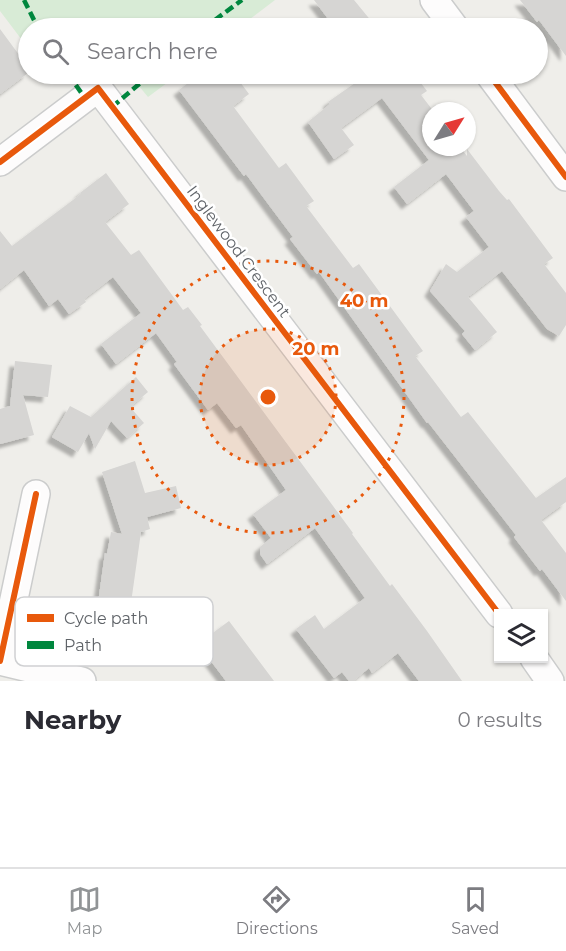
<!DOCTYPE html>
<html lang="en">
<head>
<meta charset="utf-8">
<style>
  :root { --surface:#fff; --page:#f7f7f7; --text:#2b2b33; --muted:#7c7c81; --line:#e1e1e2; --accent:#919496 }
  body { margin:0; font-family:Montserrat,sans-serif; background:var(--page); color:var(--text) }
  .controls { position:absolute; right:18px; bottom:18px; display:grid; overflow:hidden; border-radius:0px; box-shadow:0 2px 4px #0004 }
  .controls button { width:54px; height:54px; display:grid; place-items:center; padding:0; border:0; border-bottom:2px solid var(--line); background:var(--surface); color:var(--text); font:30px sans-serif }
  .compass { position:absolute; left:422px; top:102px; width:54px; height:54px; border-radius:50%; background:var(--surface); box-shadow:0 2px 4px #0004; rotate:53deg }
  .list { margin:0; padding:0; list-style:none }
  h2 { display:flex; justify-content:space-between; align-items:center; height:78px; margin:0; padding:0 24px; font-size:26px }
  h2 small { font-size:20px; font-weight:400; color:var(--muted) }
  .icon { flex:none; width:33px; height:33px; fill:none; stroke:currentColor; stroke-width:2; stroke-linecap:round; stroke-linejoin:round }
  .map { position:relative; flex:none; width:566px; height:681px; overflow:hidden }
  .search { position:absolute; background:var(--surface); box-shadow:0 2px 4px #0004; left:18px; right:18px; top:18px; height:66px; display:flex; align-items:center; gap:15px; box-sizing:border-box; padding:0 21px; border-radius:33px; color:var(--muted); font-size:22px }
  .sheet { height:186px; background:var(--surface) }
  nav { display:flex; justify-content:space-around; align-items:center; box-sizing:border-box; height:84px; border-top:2px solid var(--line); background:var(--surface); font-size:16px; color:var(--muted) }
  nav a { display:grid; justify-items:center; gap:3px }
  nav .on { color:var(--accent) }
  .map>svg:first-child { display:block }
</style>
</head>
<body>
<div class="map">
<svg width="566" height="681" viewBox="0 0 566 681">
  <defs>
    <filter id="shadow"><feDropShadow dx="-5.5" dy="5.5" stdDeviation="1.5" flood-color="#0004"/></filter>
  </defs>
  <rect width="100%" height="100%" fill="#efeeea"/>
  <path fill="#d8ebd6" d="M0,0h275l-37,28h-210v20l-28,-37z
    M129,74h50l-31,23z"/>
  <path fill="#d6d5d3" filter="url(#shadow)" d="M314,0h40l23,28h-42z
    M520,0h46v56l-27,-36 -2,2z
    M0,29l28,38v6l-28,21z
    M200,74h34l15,20 -16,12 46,62 7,-5 28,38 -8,5 47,62 6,-4 64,87 -8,5 46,61 7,-5 68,86 30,-21v25l-25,18 25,33v48l-24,-32 -2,2 -26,-34 2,-2 -88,-113 -1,1 -108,-151 -2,2 -27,-35 3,-2 -24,-32 -23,-31 -2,2 -65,-86z
    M368,74h46l13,17 -6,4 10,13v39h29l7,9v-7l32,42 8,9 2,-1 44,59 -9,6 22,29v32l-7,11 -12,-7 -45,-58 -34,26 29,35 -22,18 -13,-16 3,-3 -35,-40 16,-27 11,8 32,-25 -23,-30 8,-6 -28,-37 -39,30 -13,-17 35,-27 -47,-62 -41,30 13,17 -20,14 -26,-37 22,-18 -2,-2z
    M106,173l23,31 -24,18 26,33 8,-5 44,60 5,-3 14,18 -2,1 153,207 -1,1 38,52 2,-2 35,47 35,50h-43l-21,-28 -26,20 -3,-5 -16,13h-4l-7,-9 -8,6 -38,-49 19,-14 9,14 41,-31 -50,-70 -48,36 -7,-10v-7l11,-9 -18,-24 33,-24 -45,-65 -5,3 -19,-25 -9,7 -34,-46 3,-2 -21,-29 -40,31 -15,-20 40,-31 -28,-36 -29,22 2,3 -17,12 -11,-15 -9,7 -25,-36 -24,19v-58l12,15 69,-52 -1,-1z
    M15,361l37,4 -4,32 -25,-2 11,40 -34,9v-35l10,-3z
    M136,377l12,15 -18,15 14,16 -17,15 -16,-17 -16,28 -6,-16 -11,19 -26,-15 18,-31 21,11z
    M135,461l10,32 31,-7 5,22 -34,9 3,12 -9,3 -10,71 24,2 -3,28 -31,-4 -1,10 -38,-5 4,-33 12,2 7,-50 2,1 4,-22 11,2 -20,-62z
    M229,621l45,60h-48l-28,-37z"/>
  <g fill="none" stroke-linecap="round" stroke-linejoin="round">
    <defs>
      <path id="street" d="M434,0l21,28
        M489,74l77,103
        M0,162l98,-74 401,526
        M534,658l16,23
        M0,661l82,20
        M1,661l35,-167"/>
    </defs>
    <use href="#street" stroke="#cbcccc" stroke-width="30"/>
    <use href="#street" stroke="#fdfcfc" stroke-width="27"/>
    <path stroke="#00873e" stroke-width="4.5" stroke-dasharray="9 4.5" stroke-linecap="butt" d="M24,0l14,28
      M204,28l38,-28
      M68,74l17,24
      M112,107l39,-33"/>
    <defs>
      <path id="cycleway" d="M489,74l77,103
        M0,162l98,-74 401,526
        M0,661l36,-167"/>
    </defs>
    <use href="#cycleway" stroke="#fff" stroke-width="10"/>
    <use href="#cycleway" stroke="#e8590c" stroke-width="6"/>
  </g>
  <circle cx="268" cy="397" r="68" fill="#e8590c" fill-opacity=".12"/>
  <g fill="none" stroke="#e8590c" stroke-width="3" stroke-dasharray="3 6">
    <circle cx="268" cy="397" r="68"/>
    <circle cx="268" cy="397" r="136"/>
  </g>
  <g text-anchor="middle" stroke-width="5" stroke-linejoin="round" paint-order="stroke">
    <g font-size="16" fill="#5f6368" stroke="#fff">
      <text transform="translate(239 251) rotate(53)" y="6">Inglewood Crescent</text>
    </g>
  </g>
  <rect x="15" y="597" width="198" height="69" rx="9" fill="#fff" stroke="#cfd0d2" stroke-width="1.5"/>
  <rect x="27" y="614" width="27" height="8" fill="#e8590c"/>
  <rect x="27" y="641" width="27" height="8" fill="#00873e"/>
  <g font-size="16" fill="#5f6368">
    <text x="64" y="624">Cycle path</text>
    <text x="64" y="651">Path</text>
  </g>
  <circle cx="268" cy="397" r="9" fill="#e8590c" stroke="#fff" stroke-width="3"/>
  <g font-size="18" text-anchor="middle" font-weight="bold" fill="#e8590c" stroke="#fff" stroke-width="5" stroke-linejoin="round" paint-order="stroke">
    <text x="364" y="307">40 m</text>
    <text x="316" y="355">20 m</text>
  </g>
</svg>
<div class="controls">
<button><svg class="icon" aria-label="layers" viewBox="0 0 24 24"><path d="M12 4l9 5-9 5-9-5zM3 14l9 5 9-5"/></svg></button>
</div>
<svg class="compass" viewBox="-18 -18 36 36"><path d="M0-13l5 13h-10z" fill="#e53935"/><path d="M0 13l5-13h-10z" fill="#7c7c81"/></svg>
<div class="search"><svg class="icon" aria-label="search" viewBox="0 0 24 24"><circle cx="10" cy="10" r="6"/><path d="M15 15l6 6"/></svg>Search here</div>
</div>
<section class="sheet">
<h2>Nearby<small>0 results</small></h2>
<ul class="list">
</ul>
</section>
<nav>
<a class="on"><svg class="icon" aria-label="map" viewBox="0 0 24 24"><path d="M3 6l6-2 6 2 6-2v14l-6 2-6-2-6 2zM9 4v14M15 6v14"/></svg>Map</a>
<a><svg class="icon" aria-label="directions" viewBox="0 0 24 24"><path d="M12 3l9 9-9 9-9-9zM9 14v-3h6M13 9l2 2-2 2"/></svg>Directions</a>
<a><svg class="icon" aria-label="saved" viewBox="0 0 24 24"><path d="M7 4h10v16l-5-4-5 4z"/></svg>Saved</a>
</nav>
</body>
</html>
